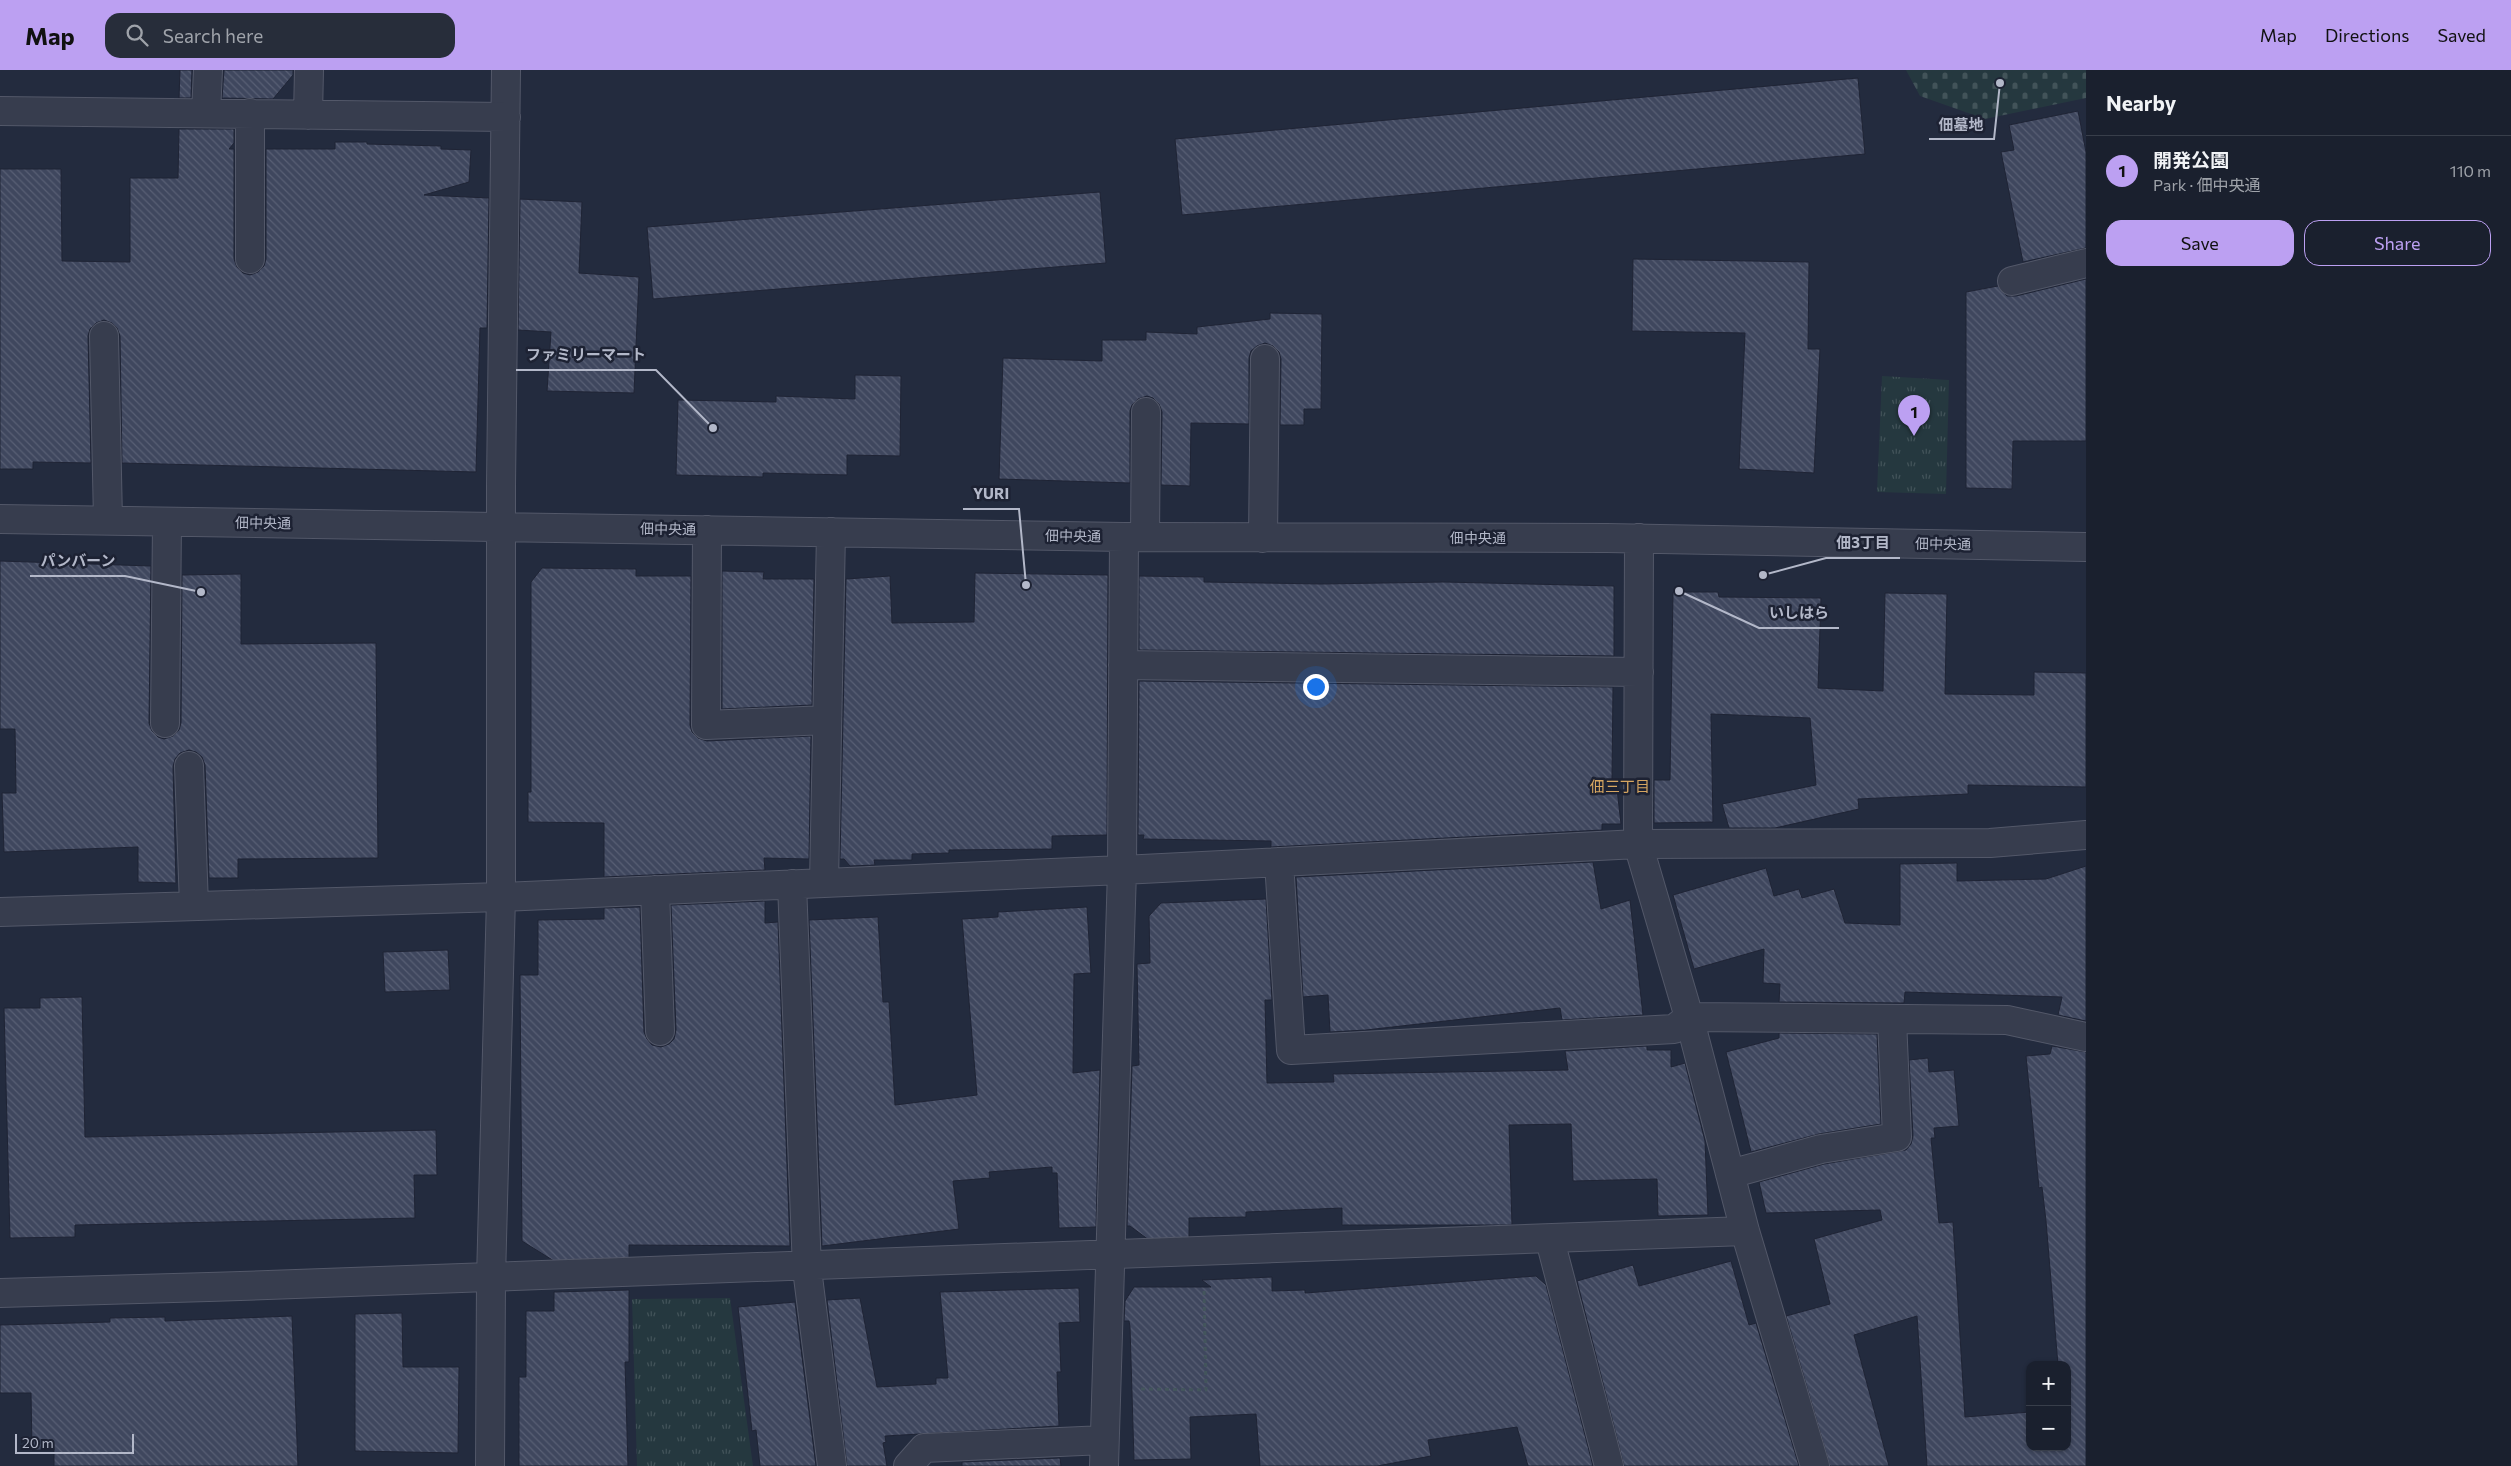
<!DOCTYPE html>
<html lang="en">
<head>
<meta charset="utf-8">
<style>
  :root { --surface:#1a202e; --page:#272d3a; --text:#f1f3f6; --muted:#9fa3aa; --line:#383e4a; --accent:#bca0f2 }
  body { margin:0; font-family:Commissioner,"Noto Sans JP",sans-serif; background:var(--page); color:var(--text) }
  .controls { position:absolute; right:15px; bottom:15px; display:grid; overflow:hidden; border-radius:10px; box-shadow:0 1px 4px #0004 }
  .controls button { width:45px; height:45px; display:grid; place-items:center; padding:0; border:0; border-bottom:1px solid var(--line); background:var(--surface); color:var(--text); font:25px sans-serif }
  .scale { position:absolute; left:15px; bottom:12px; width:119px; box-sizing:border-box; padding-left:5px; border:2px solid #b3b8c9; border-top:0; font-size:14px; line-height:18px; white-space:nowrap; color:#b3b8c9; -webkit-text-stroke:4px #1d2233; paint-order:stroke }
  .you { position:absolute; left:1315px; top:616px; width:18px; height:18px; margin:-12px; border:4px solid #fff; border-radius:50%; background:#1a73e8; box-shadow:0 0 0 8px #1a73e833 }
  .badge { display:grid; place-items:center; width:32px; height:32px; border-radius:50%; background:var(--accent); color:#111; font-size:16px; font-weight:700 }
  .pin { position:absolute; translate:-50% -41px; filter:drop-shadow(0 1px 2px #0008) }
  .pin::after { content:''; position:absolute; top:26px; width:18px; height:15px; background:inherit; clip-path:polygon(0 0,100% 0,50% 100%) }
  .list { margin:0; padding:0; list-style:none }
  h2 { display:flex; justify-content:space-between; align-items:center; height:65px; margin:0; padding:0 20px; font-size:21px }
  h2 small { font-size:16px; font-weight:400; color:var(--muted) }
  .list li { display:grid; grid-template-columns:32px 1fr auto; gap:15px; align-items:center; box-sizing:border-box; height:70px; padding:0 20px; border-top:1px solid var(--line) }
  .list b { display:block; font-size:19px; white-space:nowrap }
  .list p { margin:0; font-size:16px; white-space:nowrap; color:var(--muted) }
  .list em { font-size:16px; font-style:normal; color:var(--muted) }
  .actions { display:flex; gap:10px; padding:15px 20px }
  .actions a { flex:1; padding:11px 0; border:1px solid var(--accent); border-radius:15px; text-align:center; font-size:18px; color:var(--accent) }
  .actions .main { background:var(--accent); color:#111 }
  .icon { flex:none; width:28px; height:28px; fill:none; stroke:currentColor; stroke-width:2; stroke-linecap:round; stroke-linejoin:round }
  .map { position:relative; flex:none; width:2086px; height:1396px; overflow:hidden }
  header { display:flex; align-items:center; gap:30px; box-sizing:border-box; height:70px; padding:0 25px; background:var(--accent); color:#111 }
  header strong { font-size:24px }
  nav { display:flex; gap:28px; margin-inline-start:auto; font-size:18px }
  .search { width:350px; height:45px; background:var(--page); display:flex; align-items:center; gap:12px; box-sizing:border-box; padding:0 18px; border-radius:15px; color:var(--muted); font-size:19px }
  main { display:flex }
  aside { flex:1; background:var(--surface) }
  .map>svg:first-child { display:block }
</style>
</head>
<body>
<header>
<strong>Map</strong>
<div class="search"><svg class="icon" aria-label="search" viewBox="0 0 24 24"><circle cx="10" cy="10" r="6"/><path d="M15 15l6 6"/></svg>Search here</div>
<nav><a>Map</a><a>Directions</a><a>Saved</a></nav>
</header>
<main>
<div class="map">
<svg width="2086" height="1396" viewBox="0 0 2086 1396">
  <defs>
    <pattern id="cemetery-stones" width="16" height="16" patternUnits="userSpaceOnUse" patternTransform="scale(1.25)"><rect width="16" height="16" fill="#25383f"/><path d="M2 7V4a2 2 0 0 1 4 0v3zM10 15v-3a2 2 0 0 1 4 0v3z" fill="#425359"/></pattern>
    <pattern id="park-tufts" width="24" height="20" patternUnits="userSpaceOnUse" patternTransform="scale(1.25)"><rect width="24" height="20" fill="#25383f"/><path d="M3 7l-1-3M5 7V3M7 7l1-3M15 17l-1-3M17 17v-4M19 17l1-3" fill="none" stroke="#425359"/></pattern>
    <pattern id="building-back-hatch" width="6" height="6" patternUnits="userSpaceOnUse" patternTransform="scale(1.25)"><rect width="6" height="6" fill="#3f475e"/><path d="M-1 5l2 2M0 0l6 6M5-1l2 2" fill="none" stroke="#585f74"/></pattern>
  </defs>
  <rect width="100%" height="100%" fill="#232b3e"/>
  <path fill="url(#cemetery-stones)" d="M1906,0h180v28l-101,21 -65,-23z"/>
  <path fill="url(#park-tufts)" d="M1882,306l67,4 -3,114 -69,-2z
    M730,1228l23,168h-116l-5,-167z"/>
  <path fill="url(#building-back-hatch)" stroke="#1f2435" d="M180,0h12l-1,28h-12z
    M224,0h69v5l-20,24 -51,-1z
    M1858,8l7,76 -683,61 -7,-76z
    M2078,41l8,41v96l-63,14 -22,-110 13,-2 -5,-25z
    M179,59h55v14l-5,6h5v110l3,8 6,6 7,2 8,-3 6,-6 2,-7v-110h69v-7h32v2l74,2v3l30,1 -2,32 -45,13 65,3 -2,130h-7l-4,144 -354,-9 -2,-127 -3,-8 -5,-5 -8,-3 -8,3 -6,6 -2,7 3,127 -58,-1v7h-33v-300h61l1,92 68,1v-84h48z
    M1100,122l6,71 -453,36 -6,-72z
    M520,129l62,3 -3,71 60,4 -5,116 -87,-2 4,-59 -33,-2z
    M1633,189l176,3 -1,87h12l-6,124 -75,-4 6,-136 -113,-2z
    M2086,209v162h-73l-1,48 -46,-1v-196l32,-6 9,10h9z
    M1270,243l52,1 -1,95h-17v16h-24l1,-66 -2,-7 -6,-6 -8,-3 -8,3 -6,5 -2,7v66l-58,-1 -1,63 -29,-1 1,-73 -3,-8 -6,-6 -6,-2 -9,3 -6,6 -2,6v72l-131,-4 4,-121 99,3v-21h44v-8l51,2v-7l73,-8z
    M855,305l46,1 -1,80 -53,-1v20l-84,-2v4l-87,-2 2,-75 98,2v-6l79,3z
    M0,491l151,5 -2,157 3,8 6,6 6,2 9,-3 6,-6 2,-7 1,-148 59,-1v70l135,-1 2,215 -140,1v19h-29l-4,-113 -3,-8 -6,-5 -7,-2 -9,3 -5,6 -2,8 3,116 -38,-1v-35l-134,5 -2,-59h14l-1,-64h-15z
    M542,498l94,1v7h55l-1,149 2,7 6,6 9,3 104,-5 -2,123 -45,-1 1,12 -161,7v-54l-76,-1v-30h3v-210z
    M722,501l42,1 -1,7h51l-2,126 -90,4z
    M975,503l133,2 -1,260 -55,1v13l-103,1v3l-37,1v6h-38l1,5 -25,1 -6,-7h-4l6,-280 44,-3 2,47 82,-1z
    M1139,506l65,1v5l118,2 122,-2 170,4v70l-475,-6z
    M1673,522h45l1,5 102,1 -3,90 65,3 2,-98 62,1 -2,100 89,1v-23l52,1v114l-118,-2v9l-110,5 1,10 -84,19h-46l-7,-24 94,-19 -6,-67 -99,-4 2,108 -59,1v-43h16z
    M1139,611l474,6 -1,92 4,1 5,44h-19v6l-331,17v-6l-128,-2 1,-4h-6z
    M1593,792l8,47 29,-9 13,115 -81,5 -2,-12 -194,22 -36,2 -2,-37 -25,2 -7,-120z
    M1957,793v18l89,-2 40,-13v155l-28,-6 4,-18 -157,-5 -1,11 -125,-1 1,-18 -17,-1 1,-34 -70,20 -21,-74 93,-27 8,28 25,-7 3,9 32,-9 11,34 55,2v-61z
    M1266,829l6,101h-7l2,83 67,-1 -1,-8 235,-4 -3,-19 82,-5v4h24v17l14,-4 20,78 3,74 -50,1 -1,-37 -84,2 -2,-57 -62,1 3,100h-170v-17l-96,4v5l-57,1v20l-40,2 -19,-14h-3l5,-160 7,-1 -2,-101 13,-1 -1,-47 12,-13z
    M765,831v22l13,-1 12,324 -161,-1v13l-75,3 -32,-20 -2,-266h18v-55l66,-1v-11l36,-1 4,125 3,7 5,6 9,2 8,-3 5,-5 2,-9 -5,-125z
    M1087,837l4,66 -17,1 -1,99 27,-3 -4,157 -37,1 -2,-55h-5v-6l-63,5 1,6 -37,3 6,48 -137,17 -13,-326 69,-3 5,85h6l6,103 82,-10 -15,-176 36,-2v-5z
    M448,880l2,40 -65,2 -2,-40z
    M82,927l3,140 351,-7 1,45h-23l1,43 -340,7v12l-65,1 -6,-230h36v-10z
    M1779,963l98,1 4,90 -62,10 -68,18 -25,-100 53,-14z
    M2052,976l34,6v414h-159l-10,-150 -63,19 35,131h-59l-44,-150 44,-12 -16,-65 68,-19 -2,-10 -114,3 -7,-31 65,-18 82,-14 5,-6 2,-8 -4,-76 19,-2 1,14 25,-2 5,56 -25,2 1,10h-4l8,85 14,-1 12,195 65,-5v35h37v-82h-9l-12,-144 -4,-34 -3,1 -13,-132 24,-2z
    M1731,1191l18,64 7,-2 43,143h-175l-47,-185 56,-16 6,21z
    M1536,1206l10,9 47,181h-65l-11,-39 -89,13 3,16 -54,10h-117l-4,-52 -66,3 1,42 -57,1 -4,-133 -1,-6h-5l1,-20 9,-14h77l-9,-7 70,-3v14l33,-1v3z
    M1079,1218l1,34 -21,1 2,49h-4l2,54 -174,10 1,6 -3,1 4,23h-40l-20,-166 33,-2 17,89 59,-3v-6h12l-8,-86z
    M629,1220v72h-4l3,104h-109v-89h7v-66h28v-19z
    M795,1232l21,164h-56l-4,-36 -4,1 -14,-124z
    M402,1243l1,54h56l-1,86 -103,-2v-137z
    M292,1246l6,150h-244v-16h-22l-1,-57h-31v-68l110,-3v-4l55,-1v4z
    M1060,1388l1,8h-99v-4z"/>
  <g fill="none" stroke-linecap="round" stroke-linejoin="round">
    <defs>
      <path id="minor" d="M0,41l506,6
        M206,43l2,-43
        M250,43v146
        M308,45l1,-45
        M2012,211l74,-18
        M104,266l4,184
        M0,449l1124,18 483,1 479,9
        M707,460l-1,195 121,-5
        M1145,467l1,-125
        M1263,468l2,-179
        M1639,468l-1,306 51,173 56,214 70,235
        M1123,595l516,7
        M165,653l2,-201
        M189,696l5,140
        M1279,792l12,188 383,-21 15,-12 318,3 79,17
        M824,813l7,-351
        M792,814l15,385 25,197
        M655,820l5,141
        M0,842l501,-15 621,-27 516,-26 352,-1 96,-8
        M1730,1104l91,-25 76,-12 -5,-118
        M1550,1170l59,226
        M0,1223c582,-16 1164,-36 1745,-62
        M490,1396l1,-187 10,-382v-412l5,-415
        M908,1396l16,-18 180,-8
        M1104,1396l18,-596 2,-333"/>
    </defs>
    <use href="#minor" stroke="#535869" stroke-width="30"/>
    <path stroke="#43555c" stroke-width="3" stroke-dasharray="4 4" stroke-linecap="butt" d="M1141,1319l65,1 -2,-101"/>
    <use href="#minor" stroke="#373d4e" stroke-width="28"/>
  </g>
  <g text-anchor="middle" stroke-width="5" stroke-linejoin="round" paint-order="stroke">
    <g font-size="14" fill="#b3b8c9" stroke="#1d2233">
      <text transform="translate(263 453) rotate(1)" y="5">佃中央通</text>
      <text transform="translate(668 459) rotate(1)" y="5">佃中央通</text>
      <text transform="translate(1073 466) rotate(1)" y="5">佃中央通</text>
      <text x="1478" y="473">佃中央通</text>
      <text transform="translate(1943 474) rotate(1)" y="5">佃中央通</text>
    </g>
    <g font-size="15" fill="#d6a661" stroke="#1d2233">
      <text x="1620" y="722">佃三丁目</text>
    </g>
  </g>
  <path fill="none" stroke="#b3b8c9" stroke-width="2" d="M2000 13L1994 69H1929M713 358L656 300H516M1026 515L1019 439H963M1763 505L1826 488H1900M201 522L125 506H30M1679 521L1759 558H1839"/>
  <g fill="#b3b8c9" stroke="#1d2233" stroke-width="2">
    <circle cx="2000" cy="13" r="5"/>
    <circle cx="713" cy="358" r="5"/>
    <circle cx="1026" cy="515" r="5"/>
    <circle cx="1763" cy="505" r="5"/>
    <circle cx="201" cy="522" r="5"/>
    <circle cx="1679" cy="521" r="5"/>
  </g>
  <g font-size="15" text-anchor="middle" font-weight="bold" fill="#b3b8c9" stroke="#1d2233" stroke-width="5" stroke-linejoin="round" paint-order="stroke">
    <text x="1961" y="60">佃墓地</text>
    <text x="586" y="290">ファミリーマート</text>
    <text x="991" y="429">YURI</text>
    <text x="1863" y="478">佃3丁目</text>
    <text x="78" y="496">パンバーン</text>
    <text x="1799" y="548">いしはら</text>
  </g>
</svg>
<div class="controls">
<button>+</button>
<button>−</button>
</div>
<div class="scale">20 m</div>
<div class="you"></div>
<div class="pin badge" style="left:1914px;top:366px">1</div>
</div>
<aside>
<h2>Nearby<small></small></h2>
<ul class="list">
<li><span class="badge">1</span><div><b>開発公園</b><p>Park · 佃中央通</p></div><em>110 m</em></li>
</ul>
<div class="actions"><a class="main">Save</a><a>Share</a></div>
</aside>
</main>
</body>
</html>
